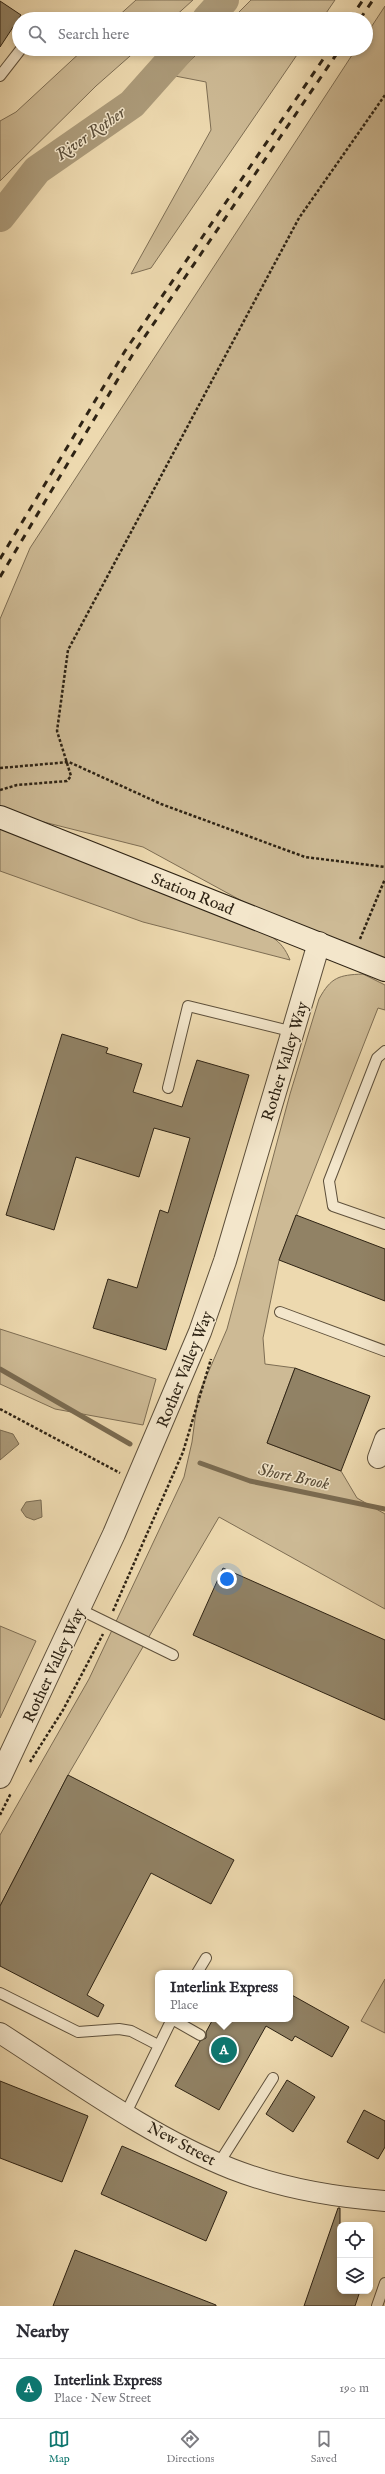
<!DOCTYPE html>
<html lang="en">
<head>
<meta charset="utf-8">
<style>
  :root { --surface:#fff; --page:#f7f7f7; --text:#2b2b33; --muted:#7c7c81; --line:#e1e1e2; --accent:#0f766e }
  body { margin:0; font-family:"IM FELL English",serif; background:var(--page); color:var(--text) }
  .controls { position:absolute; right:12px; bottom:12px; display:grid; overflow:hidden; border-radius:8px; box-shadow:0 2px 6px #0003 }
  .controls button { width:36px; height:36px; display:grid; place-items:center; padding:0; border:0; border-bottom:1px solid var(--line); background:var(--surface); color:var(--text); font:20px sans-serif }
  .you { position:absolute; left:227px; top:1579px; width:14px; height:14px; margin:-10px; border:3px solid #fff; border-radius:50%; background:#1a73e8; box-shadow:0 0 0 6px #1a73e833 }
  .badge { display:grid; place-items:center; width:26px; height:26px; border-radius:50%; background:var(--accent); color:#fff; font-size:13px; font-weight:700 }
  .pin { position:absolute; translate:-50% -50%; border:2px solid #fff; box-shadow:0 1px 4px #0006 }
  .popup { position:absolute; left:155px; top:1970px; width:138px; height:52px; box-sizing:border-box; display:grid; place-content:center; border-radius:8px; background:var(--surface); filter:drop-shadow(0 1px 3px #0005); font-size:13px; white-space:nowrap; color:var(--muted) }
  .popup b { font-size:15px; color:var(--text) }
  .popup::after { content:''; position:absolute; left:50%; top:100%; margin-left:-8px; border:8px solid transparent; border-top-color:var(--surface) }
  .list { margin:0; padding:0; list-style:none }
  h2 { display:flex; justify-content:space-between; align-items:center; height:52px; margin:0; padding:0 16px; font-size:17px }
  h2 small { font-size:13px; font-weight:400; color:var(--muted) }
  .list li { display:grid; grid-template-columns:26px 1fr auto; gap:12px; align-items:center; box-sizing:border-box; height:60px; padding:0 16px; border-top:1px solid var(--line) }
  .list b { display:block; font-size:15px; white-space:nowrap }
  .list p { margin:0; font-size:13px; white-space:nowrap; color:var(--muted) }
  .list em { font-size:13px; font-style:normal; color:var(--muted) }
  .icon { flex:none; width:22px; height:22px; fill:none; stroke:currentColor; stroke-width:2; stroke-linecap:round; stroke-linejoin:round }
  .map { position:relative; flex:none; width:385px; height:2306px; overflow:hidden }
  .search { position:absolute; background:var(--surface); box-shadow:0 2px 6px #0003; left:12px; right:12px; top:12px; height:44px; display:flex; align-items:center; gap:10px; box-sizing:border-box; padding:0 14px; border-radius:22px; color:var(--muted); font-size:15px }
  .sheet { height:112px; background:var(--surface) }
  nav { display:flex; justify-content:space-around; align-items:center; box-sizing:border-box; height:56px; border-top:1px solid var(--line); background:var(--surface); font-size:11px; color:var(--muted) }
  nav a { display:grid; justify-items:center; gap:2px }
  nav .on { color:var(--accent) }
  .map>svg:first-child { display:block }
</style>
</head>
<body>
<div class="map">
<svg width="385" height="2306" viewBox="0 0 385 2306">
  <rect width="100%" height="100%" fill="#edd9af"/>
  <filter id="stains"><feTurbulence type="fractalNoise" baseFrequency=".005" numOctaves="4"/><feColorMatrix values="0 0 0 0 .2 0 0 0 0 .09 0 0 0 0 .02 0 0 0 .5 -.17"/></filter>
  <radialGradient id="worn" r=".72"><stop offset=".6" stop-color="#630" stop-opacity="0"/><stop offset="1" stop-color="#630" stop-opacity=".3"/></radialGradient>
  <path fill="#cdba95" stroke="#7e6e54" d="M136,0h57l-21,19h-57z
    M251,0h84l-13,19h-90z
    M385,6v964l-66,-27 -176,-96 -143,-36v-192l30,-71 326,-499h10v-14z
    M84,49h54l-42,37 -96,95v-60l16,-9z
    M202,49h99l-150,219 -20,6 80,-144 -5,-48 -31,-6z
    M0,827l248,99c21,9 33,12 42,34l-147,-38 -143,-51z
    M363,974l22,11v25l-7,-2 -99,252 -16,78 2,26 30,4 -28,75 74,28 16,27 28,16v95l-166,-92 -151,258 -68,131v-71l89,-156 95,-202 8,-35 6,-46 29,-67 63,-235 29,-95c12,-22 20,-24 44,-25z
    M0,1329l156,50 -13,46 -88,-16 -55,-25z
    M0,1626l36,15 -36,77z
    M385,1979v54l-24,-12z"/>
  <path fill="#ac9b7a" stroke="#7a6b51" d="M0,1430l13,4 6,10 -19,16z
    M41,1500l1,17 -8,3 -8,-3 -5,-7 5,-8z"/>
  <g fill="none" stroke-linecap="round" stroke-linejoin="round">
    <path stroke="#7a6b51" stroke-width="5" d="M0,1369l130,75
      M200,1463l50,18 135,28"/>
    <path stroke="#ac9b7a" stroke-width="30" d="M207,19l17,-19
      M0,217l37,-47 95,-66 49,-55"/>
  </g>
  <path fill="#918265" stroke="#2e2314" d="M0,1l21,14 -21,32z
    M62,1034l46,14 -2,5 36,11 -9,28 49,15 15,-47 52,15 -83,275 -73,-22 15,-49 29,9 23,-78 8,3 22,-75 -36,-10 -15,49 -63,-20 -22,73 -48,-15z
    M296,1215l89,34v52l-106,-41z
    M295,1368l75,28 -29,75 -74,-28z
    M223,1568l162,72v80l-192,-85z
    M68,1775l166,85 -23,44 -60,-31 -64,122 17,10 -6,12 -98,-51v-60z
    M290,1994l59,33 -17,30 -37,-21 -3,5 -26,-15 -47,84 -44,-24 25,-45 6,-3v-6l7,-13h77z
    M287,2080l28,17 -22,35 -27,-18z
    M0,2081l88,35 -26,66 -62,-24z
    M364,2110l21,11v26l-7,12 -31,-17z
    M122,2146l105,46 -21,49 -105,-47z
    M338,2208h2v83h20l-5,15h-51z
    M75,2250l141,55v1h-163z"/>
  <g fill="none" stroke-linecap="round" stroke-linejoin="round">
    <defs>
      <path id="service" d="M0,76l21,-27
        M385,1051l-8,7 -48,123 4,25 52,18
        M168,1088l20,-82 106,26
        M280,1312l105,39
        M79,1609l94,46
        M197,1973l9,-15
        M0,1993l78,39 41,-3 12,2 27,14
        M126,2113l46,-94 28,16
        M219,2163l54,-85
        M377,2306l8,-23"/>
      <path id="minor" d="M378,1458l7,-19
        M0,2033c75,48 149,103 232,136 49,19 100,28 153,32"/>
      <path id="tertiary" d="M0,1777l114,-243 86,-202 25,-71 94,-318"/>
      <path id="secondary" d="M0,817l385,153"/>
    </defs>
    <use href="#service" stroke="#5e503b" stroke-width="12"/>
    <use href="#minor" stroke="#5e503b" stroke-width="22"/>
    <use href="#tertiary" stroke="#5e503b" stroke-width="24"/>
    <use href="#secondary" stroke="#2e2314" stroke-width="24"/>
    <path stroke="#2e2314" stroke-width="2.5" stroke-dasharray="3 2" stroke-linecap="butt" d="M0,768l69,-6 92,42 144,53 80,10
      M0,790l17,-5 50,-4 4,-5 -14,-45 11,-81 231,-432 86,-123
      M360,939l25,-60
      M0,1409l120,64
      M113,1611l70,-159 28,-93
      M30,1762l33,-52 40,-76
      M0,1815l11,-22"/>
    <use href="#service" stroke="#f3e6cb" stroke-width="10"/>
    <use href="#minor" stroke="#f3e6cb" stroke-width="20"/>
    <use href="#tertiary" stroke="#f3e6cb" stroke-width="22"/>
    <use href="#secondary" stroke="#f3e6cb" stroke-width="22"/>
    <path stroke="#2e2314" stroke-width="3" stroke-dasharray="7 7" stroke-linecap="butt" d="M350,19l13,-19
      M360,19l13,-19
      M0,559l125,-208 205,-302
      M0,577l133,-223 207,-305"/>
  </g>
  <g text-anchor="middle" stroke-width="3" stroke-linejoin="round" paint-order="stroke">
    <g font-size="16" fill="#2e2314" stroke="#f3e6cb">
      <text transform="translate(193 893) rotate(22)" y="6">Station Road</text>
      <text transform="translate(284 1061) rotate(-73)" y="6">Rother Valley Way</text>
      <text transform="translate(184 1369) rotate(-68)" y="6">Rother Valley Way</text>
      <text transform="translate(53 1665) rotate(-65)" y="6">Rother Valley Way</text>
      <text transform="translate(182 2143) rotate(28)" y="6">New Street</text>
    </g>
    <g font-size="17" font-style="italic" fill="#5a4d38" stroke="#f3e6cb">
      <text transform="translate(90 133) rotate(-35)" y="6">River Rother</text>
      <text transform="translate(294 1476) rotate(12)" y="6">Short Brook</text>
    </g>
  </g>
  <rect width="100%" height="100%" filter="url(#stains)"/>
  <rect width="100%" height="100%" fill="url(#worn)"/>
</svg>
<div class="controls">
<button><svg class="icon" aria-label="locate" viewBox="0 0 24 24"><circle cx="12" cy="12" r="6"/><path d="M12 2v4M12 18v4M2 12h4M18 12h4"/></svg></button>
<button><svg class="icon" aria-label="layers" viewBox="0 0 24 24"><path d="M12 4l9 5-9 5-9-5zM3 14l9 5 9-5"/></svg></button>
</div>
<div class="you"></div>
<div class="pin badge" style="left:224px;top:2050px">A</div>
<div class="popup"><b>Interlink Express</b>Place</div>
<div class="search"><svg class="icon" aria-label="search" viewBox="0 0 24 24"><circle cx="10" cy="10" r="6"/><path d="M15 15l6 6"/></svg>Search here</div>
</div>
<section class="sheet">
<h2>Nearby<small></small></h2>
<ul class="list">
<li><span class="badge">A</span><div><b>Interlink Express</b><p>Place · New Street</p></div><em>190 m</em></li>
</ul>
</section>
<nav>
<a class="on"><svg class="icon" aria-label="map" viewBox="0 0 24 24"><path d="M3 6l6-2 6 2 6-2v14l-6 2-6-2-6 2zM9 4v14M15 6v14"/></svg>Map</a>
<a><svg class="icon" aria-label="directions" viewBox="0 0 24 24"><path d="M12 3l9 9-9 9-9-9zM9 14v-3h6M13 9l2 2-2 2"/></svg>Directions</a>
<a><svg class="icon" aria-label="saved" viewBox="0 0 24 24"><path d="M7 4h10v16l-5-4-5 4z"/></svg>Saved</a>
</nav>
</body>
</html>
